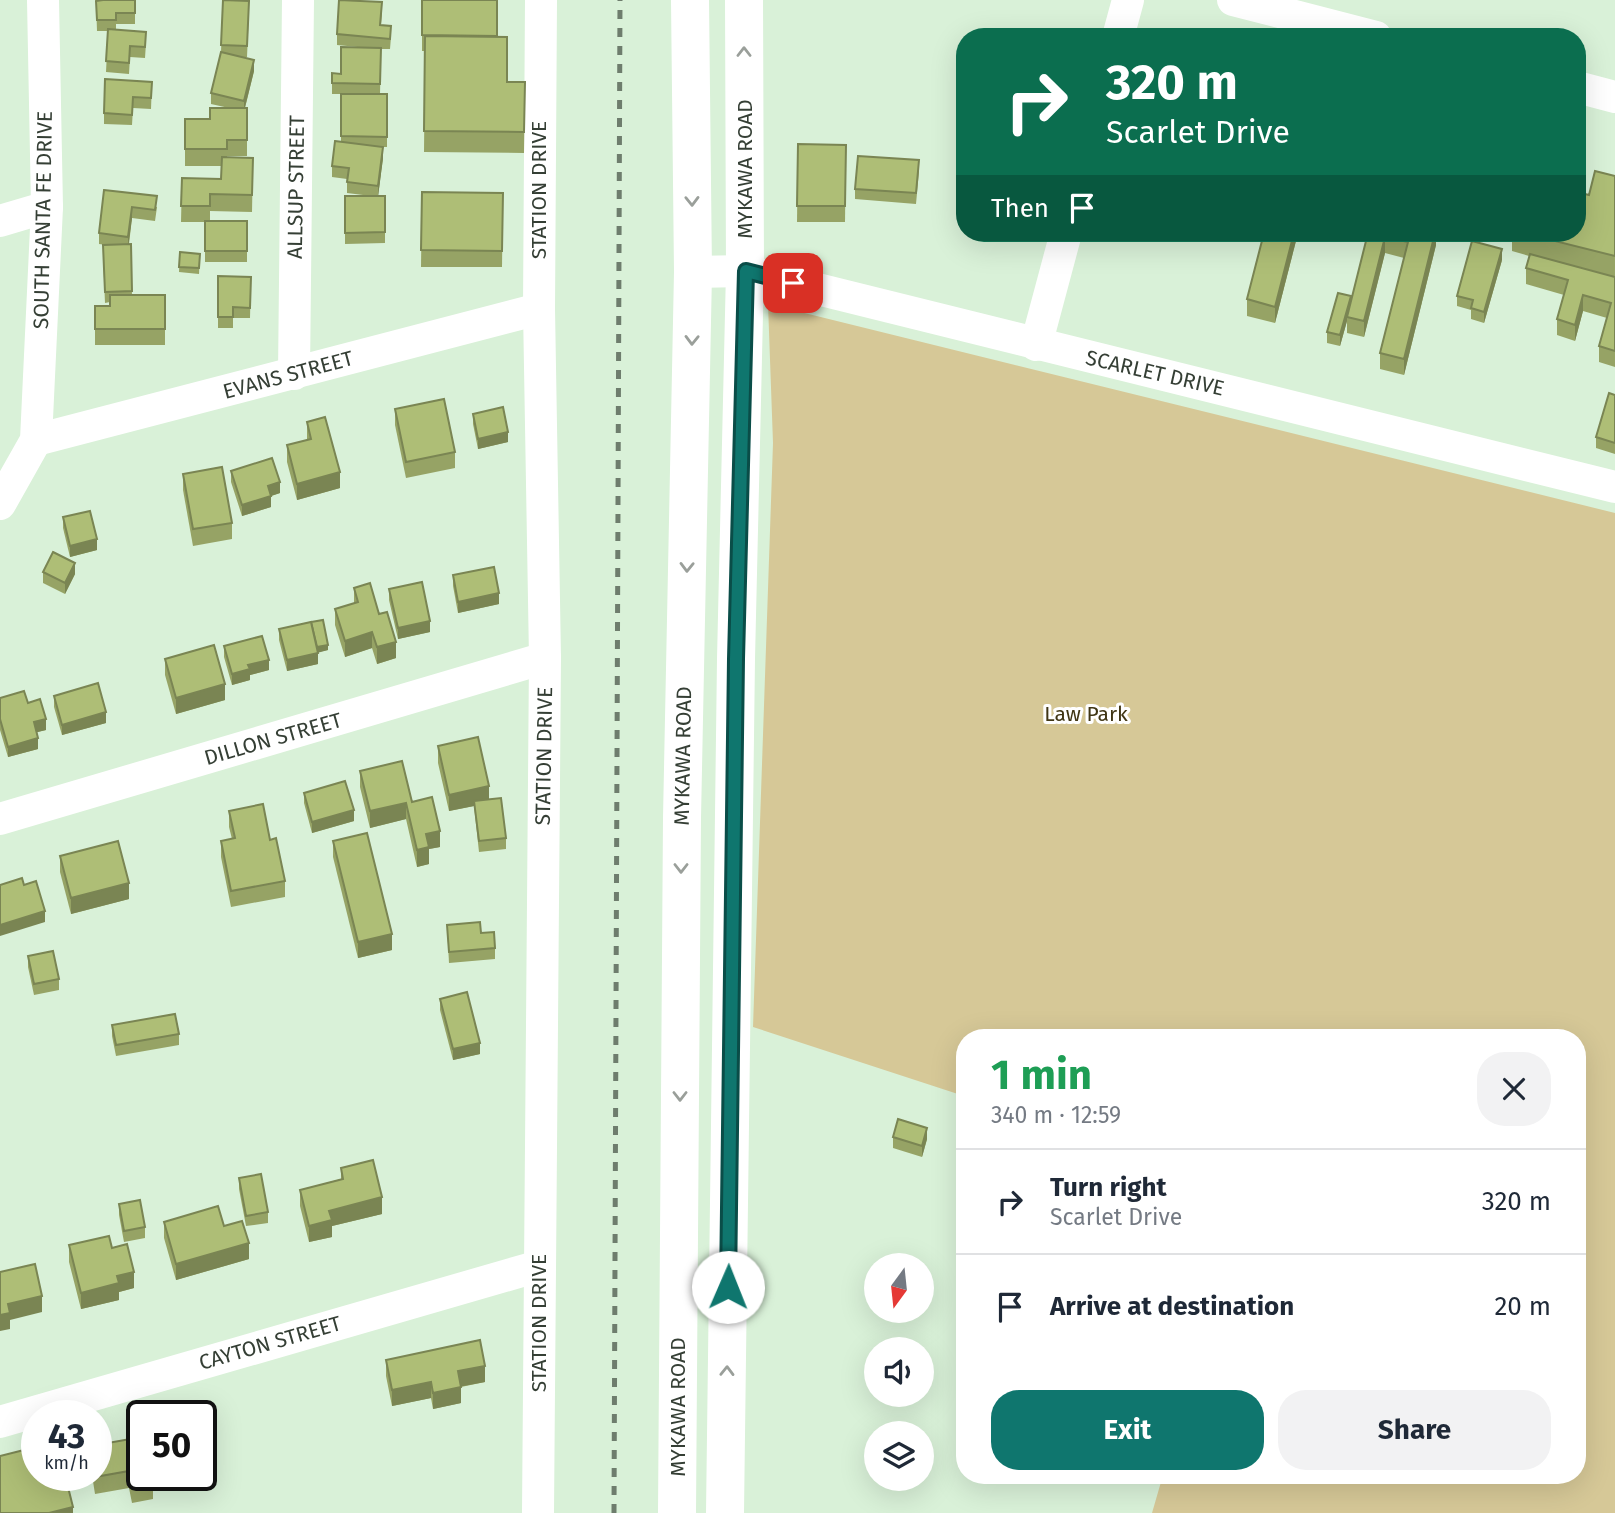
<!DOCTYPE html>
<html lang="en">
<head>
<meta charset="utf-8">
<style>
  body { margin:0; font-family:"Fira Sans",sans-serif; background:#f2f2f3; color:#1f2937; height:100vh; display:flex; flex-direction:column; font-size:26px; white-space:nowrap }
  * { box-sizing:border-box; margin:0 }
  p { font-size:23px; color:#747a83 }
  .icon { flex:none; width:38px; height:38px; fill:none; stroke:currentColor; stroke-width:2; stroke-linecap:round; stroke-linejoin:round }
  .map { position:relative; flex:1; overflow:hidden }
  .side { position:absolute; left:956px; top:1029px; width:630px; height:455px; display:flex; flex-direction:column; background:#fff; border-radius:28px; box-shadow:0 7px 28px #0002 }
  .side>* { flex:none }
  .hud { position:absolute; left:956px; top:28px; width:630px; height:214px; border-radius:28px; box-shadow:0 7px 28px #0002; background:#0b6e4f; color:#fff; overflow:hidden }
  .needle { width:46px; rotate:195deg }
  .controls { position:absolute; left:864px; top:1253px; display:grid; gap:14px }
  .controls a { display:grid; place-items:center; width:70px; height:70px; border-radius:50%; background:#fff; box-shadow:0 7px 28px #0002; font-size:35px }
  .speed { position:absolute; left:21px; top:1400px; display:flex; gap:14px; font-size:35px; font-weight:700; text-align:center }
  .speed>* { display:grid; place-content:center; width:91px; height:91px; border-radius:50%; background:#fff; box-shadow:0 7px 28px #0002; line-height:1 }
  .speed small { font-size:18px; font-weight:400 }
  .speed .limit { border:4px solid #111; border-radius:10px; background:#fff; color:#111 }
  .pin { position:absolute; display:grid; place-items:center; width:60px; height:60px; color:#fff; margin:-30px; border-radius:14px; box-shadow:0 4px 10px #0006 }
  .me { position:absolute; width:77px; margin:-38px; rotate:1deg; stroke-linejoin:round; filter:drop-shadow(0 0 5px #0008) }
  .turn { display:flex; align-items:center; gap:24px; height:147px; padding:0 35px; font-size:32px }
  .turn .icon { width:91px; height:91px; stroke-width:2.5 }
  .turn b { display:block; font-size:49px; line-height:60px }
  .then { display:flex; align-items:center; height:66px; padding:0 35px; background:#0003; gap:14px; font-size:26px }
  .round { display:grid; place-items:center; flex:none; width:74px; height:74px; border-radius:28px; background:#f2f2f3 }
  .headline { display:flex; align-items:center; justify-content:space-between; height:119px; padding:0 35px }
  h1 { font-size:42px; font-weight:700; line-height:52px; color:#1e9e55 }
  .action { display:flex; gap:14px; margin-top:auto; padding:14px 35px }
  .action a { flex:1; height:80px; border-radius:28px; background:#0f766e; color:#fff; font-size:28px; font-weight:700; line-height:80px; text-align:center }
  .action a+a { background:#f2f2f3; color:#1f2937 }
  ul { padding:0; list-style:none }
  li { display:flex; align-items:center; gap:21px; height:105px; padding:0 35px; border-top:2px solid #e0e1e3 }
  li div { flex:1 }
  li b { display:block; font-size:26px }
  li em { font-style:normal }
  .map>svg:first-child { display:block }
  .green { fill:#d6c897 }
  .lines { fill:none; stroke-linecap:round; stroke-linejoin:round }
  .minor { stroke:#fff; stroke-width:32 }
  .major { stroke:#fff; stroke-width:38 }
  .rail { stroke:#6e7d6d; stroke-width:5; stroke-dasharray:9 9; stroke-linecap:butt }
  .wall { fill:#96a365 }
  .shaded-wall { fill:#7a8553 }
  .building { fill:#aebe76; stroke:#7a8553; stroke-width:2 }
  .oneway { stroke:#9a9f9a }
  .route-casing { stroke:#0a4d48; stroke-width:18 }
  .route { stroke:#0f766e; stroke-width:12 }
  .labels { text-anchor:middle; stroke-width:6; stroke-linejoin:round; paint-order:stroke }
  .street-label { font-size:21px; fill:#353f35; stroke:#fff }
  .park-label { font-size:21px; fill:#403615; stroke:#fff }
</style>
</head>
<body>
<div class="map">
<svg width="1615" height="1513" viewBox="0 0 1615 1513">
  <rect width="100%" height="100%" fill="#d9f1d8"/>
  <polygon class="green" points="768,304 1615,513 1615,1513 1152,1513 1163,1475 1577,1475 1577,1038 964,1038 964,1096 753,1027 773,443"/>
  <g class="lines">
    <g class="minor">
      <polyline points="1233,0 1376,37"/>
      <polyline points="1118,37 1128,0"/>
      <polyline points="1577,87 1615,97"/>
      <polyline points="0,221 47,207"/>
      <polyline points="693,272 745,271 1615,487"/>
      <polyline points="1036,345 1066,233"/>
      <polyline points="294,374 298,0"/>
      <polyline points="36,440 539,309"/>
      <polyline points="0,504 36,440 47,207 43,0"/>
      <polyline points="0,819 545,658"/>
      <polyline points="0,1422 539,1266"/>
      <polyline points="538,1513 545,658 539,309 541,0"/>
    </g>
    <g class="major">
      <polyline points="677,1513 682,818 693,272 690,0"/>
      <polyline points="725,1513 736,659 745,271 744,0"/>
    </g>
    <polyline class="rail" points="614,1513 620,0"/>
  </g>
  <g class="wall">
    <polygon points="135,0 135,24 116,24 116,30 146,43 145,58 130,57 129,74 106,72 108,31 97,31 96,1"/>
    <polygon points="223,0 249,11 247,57 240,57 254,71 245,108 247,108 247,156 227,156 227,157 253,158 252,212 210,211 210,221 247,221 247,262 205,262 205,222 181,222 182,178 221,179 222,166 185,166 185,119 210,119 229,108 211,104 211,93 221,52"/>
    <polygon points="422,0 497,0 497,37 507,82 525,82 524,153 424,152 425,51 422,51"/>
    <polygon points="382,13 381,25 391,37 390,49 381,49 380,94 387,94 387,147 383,147 383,158 378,196 385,196 385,243 345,244 345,196 371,196 347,193 347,179 332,177 332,166 341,142 341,94 332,94 332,73 341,74 368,48 337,45 337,34"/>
    <polygon points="152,82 151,109 133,108 132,125 104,124 104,113"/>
    <polygon points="798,144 846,145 845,222 797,222"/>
    <polygon points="919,171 916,204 855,199 855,189"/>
    <polygon points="1615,176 1615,367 1599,362 1599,346 1607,318 1583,311 1575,341 1557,335 1557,319 1564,295 1526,284 1526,268 1529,256 1512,251 1512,233 1577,233 1589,195"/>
    <polygon points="104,190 157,207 155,221 132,218 129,244 131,244 132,295 165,295 165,345 95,345 95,306 110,306 110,302 105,303 103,256 107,245 99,244 99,233"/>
    <polygon points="422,192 503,193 502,267 421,267"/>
    <polygon points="1264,233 1298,233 1275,323 1247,316 1247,299"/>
    <polygon points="1368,233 1436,233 1436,245 1404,375 1380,369 1380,353 1404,258 1385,253 1364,337 1347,333 1347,321 1340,346 1327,343 1327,332 1351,302"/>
    <polygon points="180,252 200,254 199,274 179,272"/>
    <polygon points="1502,260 1484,323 1471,319 1471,310 1457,306 1457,296"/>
    <polygon points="218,276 251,277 250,318 233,318 233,328 218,328"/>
    <polygon points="1615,395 1615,454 1596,448 1596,437"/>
    <polygon points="395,409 455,452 455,468 406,478 395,425"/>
    <polygon points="473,414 508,442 478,449 473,424"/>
    <polygon points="307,422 340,488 297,500 287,462 287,445 307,440"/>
    <polygon points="231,471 280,493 271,496 271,507 242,516 231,482"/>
    <polygon points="183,474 232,523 232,539 193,546 183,490"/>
    <polygon points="63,517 97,550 70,557 63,528"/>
    <polygon points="43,572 75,574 65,594 43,583"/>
    <polygon points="453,575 499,604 458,613 453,586"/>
    <polygon points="354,588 379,614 396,658 377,664 372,648 345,657 335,625 335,609 354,603"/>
    <polygon points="389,589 430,632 398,639 389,600"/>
    <polygon points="279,629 328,650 318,652 318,664 287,671 279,640"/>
    <polygon points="224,646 269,670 250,675 250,680 232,685 224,657"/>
    <polygon points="165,659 225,700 176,714 165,675"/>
    <polygon points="54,696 106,723 62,735 54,707"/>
    <polygon points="0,698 28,703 46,730 37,732 38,749 8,757 0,730"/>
    <polygon points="438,746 489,799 506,838 506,849 479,852 474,806 449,811 438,763"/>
    <polygon points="360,771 412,802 440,847 429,849 429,864 417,867 406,819 370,828 360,787"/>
    <polygon points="304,793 354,821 312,833 304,803"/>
    <polygon points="229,811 270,840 285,881 285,897 231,907 221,857 221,841 232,839 229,827"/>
    <polygon points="333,841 392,950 358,958 333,857"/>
    <polygon points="60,856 129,899 71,914 60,872"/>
    <polygon points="447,925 481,933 495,948 495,959 449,963"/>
    <polygon points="28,956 59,979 59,990 34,995 28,967"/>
    <polygon points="440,999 480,1054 453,1060 440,1010"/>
    <polygon points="112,1025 179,1034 179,1045 116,1056 112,1036"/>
    <polygon points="893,1137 927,1139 922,1157 893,1148"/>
    <polygon points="341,1168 382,1214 332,1226 332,1237 309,1242 300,1206 300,1190 341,1179"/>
    <polygon points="239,1178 268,1212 268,1223 246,1226 239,1189"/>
    <polygon points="119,1204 145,1227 145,1238 124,1242 119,1215"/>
    <polygon points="164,1222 224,1226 249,1259 176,1280 164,1238"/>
    <polygon points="69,1245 134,1288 119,1292 119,1300 81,1309 69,1262"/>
    <polygon points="386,1360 485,1382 461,1387 461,1403 433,1409 431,1398 392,1406 386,1376"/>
    <polygon points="96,1445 153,1483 153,1499 132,1503 129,1488 95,1494 92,1475 96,1475"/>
  </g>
  <g class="shaded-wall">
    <polygon points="254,60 254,71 244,111 244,101"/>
    <polygon points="383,147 383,158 378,197 378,186"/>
    <polygon points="132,207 132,218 128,248 128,237"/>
    <polygon points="1294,233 1298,233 1275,323 1275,307"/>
    <polygon points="1435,233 1436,233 1436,245 1404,375 1404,359"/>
    <polygon points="1385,237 1385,253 1364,337 1364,321"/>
    <polygon points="1502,249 1502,260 1484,323 1484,312"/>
    <polygon points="1583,295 1583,311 1575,341 1575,325"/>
    <polygon points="1351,296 1351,307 1347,317 1347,321 1340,346 1340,335"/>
    <polygon points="508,432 508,442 478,449 478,439"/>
    <polygon points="340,472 340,488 297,500 297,484"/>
    <polygon points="280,482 280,493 268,497 268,486"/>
    <polygon points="271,496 271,507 242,516 242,505"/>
    <polygon points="97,539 97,550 70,557 70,546"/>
    <polygon points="75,563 75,574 65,594 65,583"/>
    <polygon points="499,593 499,604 458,613 458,602"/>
    <polygon points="430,621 430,632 398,639 398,628"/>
    <polygon points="372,632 372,648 345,657 345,641"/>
    <polygon points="396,642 396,658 377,664 377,647"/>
    <polygon points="328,645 328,650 317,653 317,647"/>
    <polygon points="318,653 318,664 287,671 287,660"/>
    <polygon points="269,660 269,670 250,675 250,680 232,685 232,674 248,665"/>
    <polygon points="225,684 225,700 176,714 176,698"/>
    <polygon points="106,712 106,723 62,735 62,725"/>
    <polygon points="46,719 46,730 34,733 34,722"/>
    <polygon points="38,738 38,749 8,757 8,747"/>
    <polygon points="489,786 489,802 474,801 474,806 449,811 449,795"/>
    <polygon points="406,803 406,819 370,828 370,811"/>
    <polygon points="354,810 354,821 312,833 312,822"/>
    <polygon points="440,831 440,847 429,849 429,864 417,867 417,850 426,834"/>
    <polygon points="129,883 129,899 71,914 71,898"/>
    <polygon points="45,911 45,922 0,936 0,925"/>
    <polygon points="392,934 392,950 358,958 358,942"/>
    <polygon points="480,1043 480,1054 453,1060 453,1049"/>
    <polygon points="927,1128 927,1139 922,1157 922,1146"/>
    <polygon points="382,1197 382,1214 332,1226 332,1237 309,1242 309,1226 329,1211"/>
    <polygon points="249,1243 249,1259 176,1280 176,1264"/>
    <polygon points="134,1272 134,1288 119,1292 119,1300 81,1309 81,1293 117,1276"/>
    <polygon points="42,1296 42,1312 10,1320 10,1329 0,1331 0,1315 8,1304"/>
    <polygon points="485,1366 485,1382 458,1387 458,1371"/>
    <polygon points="431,1382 431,1398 392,1406 392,1390"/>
    <polygon points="461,1387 461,1403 433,1409 433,1393"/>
    <polygon points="73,1507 73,1513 49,1513"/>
  </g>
  <g class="building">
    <polygon points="103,0 135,0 135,13 116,13 116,20 97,20 96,1"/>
    <polygon points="223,0 249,1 247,46 221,45"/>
    <polygon points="339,0 382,2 380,25 391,26 390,39 337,34"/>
    <polygon points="422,0 497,0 497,36 422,35"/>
    <polygon points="108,29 146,32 145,47 130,46 129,63 106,61"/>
    <polygon points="425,36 507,37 507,82 525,82 524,132 424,131"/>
    <polygon points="341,47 381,48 380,84 332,83 332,73 341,74"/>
    <polygon points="221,52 254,60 244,101 211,93"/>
    <polygon points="105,79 152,82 151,98 133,97 132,115 104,113"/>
    <polygon points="341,94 387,94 387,137 341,136"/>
    <polygon points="210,108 247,108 247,140 227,140 227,149 185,149 185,119 210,119"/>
    <polygon points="335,141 383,147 378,186 347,182 349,168 332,166"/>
    <polygon points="798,144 846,145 845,206 797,206"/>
    <polygon points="858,156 919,160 916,193 855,189"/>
    <polygon points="222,157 253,158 252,195 210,194 210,206 181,206 182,178 221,179"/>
    <polygon points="1595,171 1615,176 1615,256 1523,233 1577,233 1577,192 1589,195"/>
    <polygon points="104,190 157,196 155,210 132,207 128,237 99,233"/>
    <polygon points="422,192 503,193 502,251 421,250"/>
    <polygon points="345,196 385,196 385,232 345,233"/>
    <rect x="205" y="221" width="42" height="30"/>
    <polygon points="1264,233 1294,233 1275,307 1247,299"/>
    <polygon points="1368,233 1435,233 1404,359 1380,353 1408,242 1385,237 1364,321 1347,317"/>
    <polygon points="1472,241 1502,249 1484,312 1471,308 1473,300 1457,296"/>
    <polygon points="131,244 132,291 105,292 103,245"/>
    <polygon points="180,252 200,254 199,268 179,267"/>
    <polygon points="1530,254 1615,277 1615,351 1599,346 1611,303 1583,295 1575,325 1557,319 1568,280 1526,268"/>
    <polygon points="218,276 251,277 250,308 233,307 233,317 218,317"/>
    <polygon points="1338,293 1351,296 1340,335 1327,332"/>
    <polygon points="110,295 165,295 165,329 95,329 95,306 110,306"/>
    <polygon points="1609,393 1615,395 1615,443 1596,437"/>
    <polygon points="444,399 455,452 406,462 395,409"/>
    <polygon points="503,407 508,432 478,439 473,414"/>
    <polygon points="325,417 340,472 297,484 287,445 311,439 307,422"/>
    <polygon points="272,458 280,482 268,486 271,496 242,505 231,471"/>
    <polygon points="222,467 232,523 193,529 183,474"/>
    <polygon points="90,511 97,539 70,546 63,517"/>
    <polygon points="53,552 75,563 65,583 43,572"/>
    <polygon points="494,567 499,593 458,602 453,575"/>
    <polygon points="422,582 430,621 398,628 389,589"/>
    <polygon points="370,583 379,614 387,612 396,642 377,647 372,632 345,641 335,609 358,602 354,588"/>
    <polygon points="323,620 328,645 317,647 311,622"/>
    <polygon points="311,622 318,653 287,660 279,629"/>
    <polygon points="262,636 269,660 248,665 250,669 232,674 224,646"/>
    <polygon points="214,645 225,684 176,698 165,659"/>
    <polygon points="98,683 106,712 62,725 54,696"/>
    <polygon points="24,691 28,703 40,699 46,719 34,722 38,738 8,747 0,719 0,698"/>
    <polygon points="478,737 489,786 449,795 438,746"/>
    <polygon points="402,761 412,802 432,797 440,831 426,834 429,847 417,850 406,803 370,811 360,771"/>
    <polygon points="345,781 354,810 312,822 304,793"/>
    <polygon points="501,798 506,838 479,841 474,801"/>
    <polygon points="263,804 270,840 276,838 285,881 231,891 221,841 235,838 229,811"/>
    <polygon points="367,833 392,934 358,942 333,841"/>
    <polygon points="118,841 129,883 71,898 60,856"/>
    <polygon points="22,878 24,885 36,881 45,911 0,925 0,885"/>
    <polygon points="480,922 481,933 494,932 495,948 449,952 447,925"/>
    <polygon points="53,951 59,979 34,984 28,956"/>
    <polygon points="467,992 480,1043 453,1049 440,999"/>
    <polygon points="175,1014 179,1034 116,1045 112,1025"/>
    <polygon points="898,1119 927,1128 922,1146 893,1137"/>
    <polygon points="373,1160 382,1197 329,1211 332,1220 309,1226 300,1190 343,1179 341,1168"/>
    <polygon points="261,1174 268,1212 246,1216 239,1178"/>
    <polygon points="140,1200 145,1227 124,1231 119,1204"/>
    <polygon points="218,1206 224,1226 242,1221 249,1243 176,1264 164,1222"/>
    <polygon points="109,1236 112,1248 127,1244 134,1272 117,1276 119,1283 81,1293 69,1245"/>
    <polygon points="35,1264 42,1296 8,1304 10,1313 0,1315 0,1272"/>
    <polygon points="480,1340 485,1366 458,1371 461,1387 433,1393 431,1382 392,1390 386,1360"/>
    <polygon points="142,1437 142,1475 152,1475 153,1483 132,1487 129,1471 95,1477 96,1445"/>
    <polygon points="24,1450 28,1466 37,1464 37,1475 65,1475 73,1507 49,1513 0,1513 0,1456"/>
  </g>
  <defs><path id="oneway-chevron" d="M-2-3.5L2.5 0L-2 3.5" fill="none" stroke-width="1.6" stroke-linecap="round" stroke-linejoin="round" transform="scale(1.75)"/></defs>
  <g class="oneway">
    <use href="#oneway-chevron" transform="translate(744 52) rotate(-90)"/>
    <use href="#oneway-chevron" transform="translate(692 201) rotate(89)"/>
    <use href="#oneway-chevron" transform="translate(692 340) rotate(91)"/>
    <use href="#oneway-chevron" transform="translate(687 567) rotate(91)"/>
    <use href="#oneway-chevron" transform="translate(681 868) rotate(90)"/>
    <use href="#oneway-chevron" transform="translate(680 1096) rotate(90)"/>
    <use href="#oneway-chevron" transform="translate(727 1371) rotate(-89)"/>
  </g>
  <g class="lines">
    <defs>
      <polyline id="route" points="728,1287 736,659 746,271 793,283"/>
    </defs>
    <use href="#route" class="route-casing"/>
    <use href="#route" class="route"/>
  </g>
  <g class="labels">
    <g class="street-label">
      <text transform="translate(745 169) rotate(-90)" y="7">MYKAWA ROAD</text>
      <text transform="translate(296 187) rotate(-89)" y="7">ALLSUP STREET</text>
      <text transform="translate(539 190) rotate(-90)" y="7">STATION DRIVE</text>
      <text transform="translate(43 220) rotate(-89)" y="7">SOUTH SANTA FE DRIVE</text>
      <text transform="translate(1155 373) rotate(13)" y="7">SCARLET DRIVE</text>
      <text transform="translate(288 375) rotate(-15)" y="7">EVANS STREET</text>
      <text transform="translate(273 739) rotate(-16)" y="7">DILLON STREET</text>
      <text transform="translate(544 756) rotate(-89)" y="7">STATION DRIVE</text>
      <text transform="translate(683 756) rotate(-89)" y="7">MYKAWA ROAD</text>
      <text transform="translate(539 1323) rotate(-90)" y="7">STATION DRIVE</text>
      <text transform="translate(270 1343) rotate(-16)" y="7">CAYTON STREET</text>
      <text transform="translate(678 1407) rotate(-90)" y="7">MYKAWA ROAD</text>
    </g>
    <g class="park-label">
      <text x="1086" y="721">Law Park</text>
    </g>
  </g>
</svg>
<div class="controls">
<a><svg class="needle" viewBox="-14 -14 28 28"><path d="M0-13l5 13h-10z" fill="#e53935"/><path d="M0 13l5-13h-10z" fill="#747a83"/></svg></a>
<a><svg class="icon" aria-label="sound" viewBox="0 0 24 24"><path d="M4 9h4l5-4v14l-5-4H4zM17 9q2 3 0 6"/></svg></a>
<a><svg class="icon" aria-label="layers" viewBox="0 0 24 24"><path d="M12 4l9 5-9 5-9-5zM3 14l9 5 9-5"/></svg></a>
</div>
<div class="speed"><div>43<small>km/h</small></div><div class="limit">50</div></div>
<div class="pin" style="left:793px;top:283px;background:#d93025"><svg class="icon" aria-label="arrive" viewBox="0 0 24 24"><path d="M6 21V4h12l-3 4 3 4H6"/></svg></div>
<svg class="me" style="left:728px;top:1287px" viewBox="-20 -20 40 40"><circle r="19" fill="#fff"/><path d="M0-13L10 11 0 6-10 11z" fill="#0f766e"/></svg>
<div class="hud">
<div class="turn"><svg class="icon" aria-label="right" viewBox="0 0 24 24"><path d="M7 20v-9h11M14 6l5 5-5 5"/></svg><div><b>320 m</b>Scarlet Drive</div></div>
<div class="then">Then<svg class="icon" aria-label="arrive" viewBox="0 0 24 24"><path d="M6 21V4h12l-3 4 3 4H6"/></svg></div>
</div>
<section class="side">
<div class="headline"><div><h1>1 min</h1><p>340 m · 12:59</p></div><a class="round"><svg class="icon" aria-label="close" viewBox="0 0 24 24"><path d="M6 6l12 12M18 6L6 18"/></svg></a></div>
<ul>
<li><svg class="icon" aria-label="right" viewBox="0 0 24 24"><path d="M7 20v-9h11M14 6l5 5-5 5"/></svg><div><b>Turn right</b><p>Scarlet Drive</p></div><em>320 m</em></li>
<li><svg class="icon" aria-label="arrive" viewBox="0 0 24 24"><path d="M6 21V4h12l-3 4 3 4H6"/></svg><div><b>Arrive at destination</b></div><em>20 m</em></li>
</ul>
<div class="action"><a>Exit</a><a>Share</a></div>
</section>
</div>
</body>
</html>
